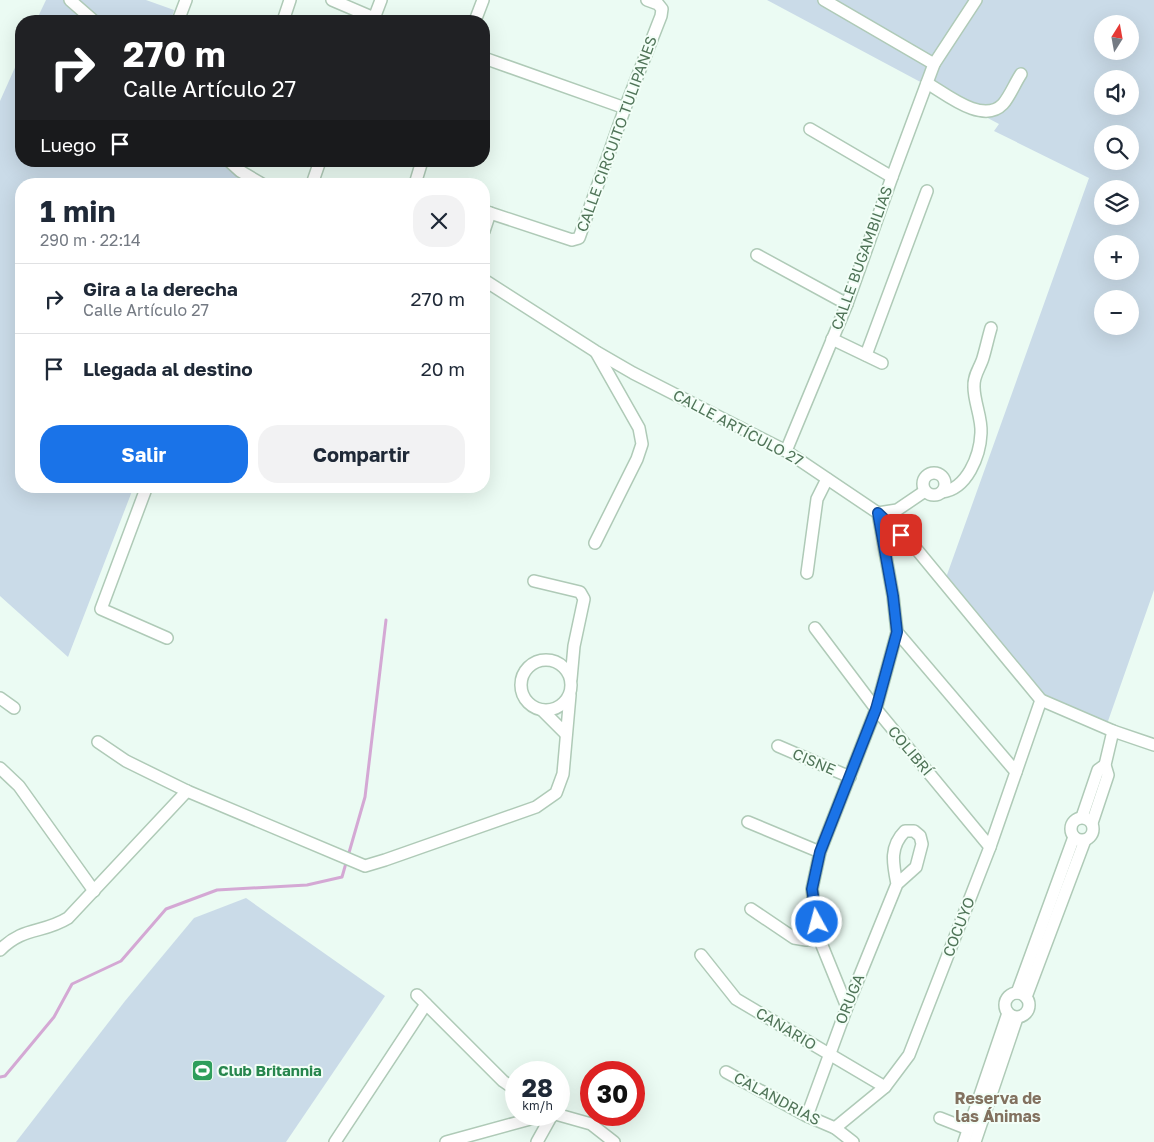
<!DOCTYPE html>
<html lang="es">
<head>
<meta charset="utf-8">
<style>
  body { margin:0; font-family:"Golos Text",sans-serif; background:#f2f2f3; color:#1f2937; height:100vh; display:flex; flex-direction:column; font-size:19px; white-space:nowrap }
  * { box-sizing:border-box; margin:0 }
  p { font-size:16px; color:#747a83 }
  .icon { flex:none; width:28px; height:28px; fill:none; stroke:currentColor; stroke-width:2; stroke-linecap:round; stroke-linejoin:round }
  .map { position:relative; flex:1; overflow:hidden }
  .details { position:absolute; left:15px; top:178px; width:475px; height:315px; display:flex; flex-direction:column; background:#fff; border-radius:20px; box-shadow:0 5px 20px #0002 }
  .details>* { flex:none }
  .banner { position:absolute; left:15px; top:15px; width:475px; height:152px; border-radius:20px; box-shadow:0 5px 20px #0002; background:#202124; color:#fff; overflow:hidden }
  .needle { width:32px; rotate:11deg }
  .fabs { position:absolute; left:1094px; top:15px; display:grid; gap:10px }
  .fabs a { display:grid; place-items:center; width:45px; height:45px; border-radius:50%; background:#fff; box-shadow:0 5px 20px #0002; font-size:25px }
  .speed { position:absolute; left:505px; top:1061px; display:flex; gap:10px; font-size:25px; font-weight:700; text-align:center }
  .speed>* { display:grid; place-content:center; width:65px; height:65px; border-radius:50%; background:#fff; box-shadow:0 5px 20px #0002; line-height:1 }
  .speed small { font-size:12px; font-weight:400 }
  .speed .limit { border:8px solid #d22; background:#fff; color:#111 }
  .pin { position:absolute; display:grid; place-items:center; width:42px; height:42px; color:#fff; margin:-21px; border-radius:10px; box-shadow:0 2px 8px #0006 }
  .me { position:absolute; width:55px; margin:-28px; rotate:353deg; stroke-linejoin:round; filter:drop-shadow(0 0 4px #0008) }
  .turn { display:flex; align-items:center; gap:18px; height:105px; padding:0 25px; font-size:22px }
  .turn .icon { width:65px; height:65px; stroke-width:2.5 }
  .turn b { display:block; font-size:35px; line-height:42px }
  .then { display:flex; align-items:center; height:48px; padding:0 25px; background:#0003; gap:10px; font-size:19px }
  .round { display:grid; place-items:center; flex:none; width:52px; height:52px; border-radius:20px; background:#f2f2f3 }
  .head { display:flex; align-items:center; justify-content:space-between; height:85px; padding:0 25px }
  h1 { font-size:30px; font-weight:700; line-height:38px }
  .button { display:flex; gap:10px; margin-top:auto; padding:10px 25px }
  .button a { flex:1; height:58px; border-radius:20px; background:#1a73e8; color:#fff; font-size:20px; font-weight:700; line-height:58px; text-align:center }
  .button a+a { background:#f2f2f3; color:#1f2937 }
  ul { padding:0; list-style:none }
  li { display:flex; align-items:center; gap:15px; height:70px; padding:0 25px; border-top:1px solid #e0e1e3 }
  li div { flex:1 }
  li b { display:block; font-size:19px }
  li em { font-style:normal }
  .map>svg:first-child { display:block }
  .green { fill:#cadbe8; fill-rule:evenodd }
  .lines { fill:none; stroke-linecap:round; stroke-linejoin:round }
  .stream { stroke:#d4a8d4; stroke-width:3 }
  .street-casing { stroke:#afcab7; stroke-width:14 }
  .street { stroke:#fff; stroke-width:11 }
  .route-casing { stroke:#114b97; stroke-width:12 }
  .route { stroke:#1a73e8; stroke-width:9 }
  .labels { text-anchor:middle; stroke-width:4; stroke-linejoin:round; paint-order:stroke }
  .street-label { font-size:15px; fill:#507458; stroke:#f2fef7 }
  .leisure-label { font-size:15px; font-weight:bold; fill:#27864d; stroke:#f2fef7; text-anchor:start }
  .neighbourhood-label { font-size:16px; font-weight:bold; fill:#82715f; stroke:#f2fef7 }
</style>
</head>
<body>
<div class="map">
<svg width="1154" height="1142" viewBox="0 0 1154 1142">
  <rect width="100%" height="100%" fill="#ebfbf3"/>
  <g class="green">
    <polygon points="46,0 146,0 174,10 171,21 36,21"/>
    <path d="M767 0H1154V590L1107 724 1020 685 943 586 1089 178 994 131 999 124ZM1102 24H1130V51H1102ZM1102 79H1130V106H1102ZM1102 134H1130V161H1102ZM1102 189H1130V216H1102ZM1102 244H1130V271H1102ZM1102 299H1130V326H1102Z"/>
    <polygon points="21,54 21,161 238,161 253,181 252,184 21,184 21,486 134,486 68,657 0,596 0,101"/>
    <polygon points="246,898 385,996 286,1142 16,1142 125,1001 194,918"/>
  </g>
  <g class="lines">
    <polyline class="stream" points="0,1077 5,1076 54,1017 72,984 121,961 166,909 217,890 307,885 342,877 365,797 386,620"/>
    <defs>
      <g id="street">
        <polyline points="70,0 94,21"/>
        <polyline points="332,0 374,18"/>
        <polyline points="824,0 934,64"/>
        <polyline points="178,21 186,0"/>
        <polyline points="283,21 290,0"/>
        <polyline points="373,21 381,0"/>
        <polyline points="475,21 483,0"/>
        <polyline points="484,58 625,108"/>
        <path d="M927 83C946 94 983 125 1003 104 1010 96 1015 83 1021 74"/>
        <polyline points="810,129 892,177"/>
        <polyline points="229,161 240,171 262,184"/>
        <polyline points="312,184 320,161"/>
        <polyline points="415,184 422,161"/>
        <polyline points="484,211 572,240 579,238 625,108 661,16 662,9 658,4 647,0"/>
        <polyline points="484,231 490,213"/>
        <polyline points="757,255 847,304"/>
        <polyline points="484,280 595,351 633,373 786,451 878,513 913,545 1041,700 1113,731 1154,745"/>
        <polyline points="832,339 882,363"/>
        <polyline points="866,355 927,191"/>
        <polyline points="786,451 847,304 892,177 934,64 976,0"/>
        <circle cx="934" cy="484" r="11"/>
        <polyline points="147,486 101,609 167,638"/>
        <path d="M942 492C967 489 980 456 981 433 982 418 974 402 974 387 973 376 980 368 983 358 986 348 988 338 991 328"/>
        <polyline points="595,543 637,459 642,444 639,428 596,352"/>
        <polyline points="807,573 817,499 827,479"/>
        <polyline points="534,581 580,592 584,599 574,646 571,679"/>
        <polyline points="815,628 876,709 990,847"/>
        <polyline points="897,632 1016,772"/>
        <circle cx="546" cy="685" r="25"/>
        <polyline points="0,698 14,708"/>
        <polyline points="542,710 566,734"/>
        <polyline points="98,742 126,761 187,791 365,866 385,860 536,807 556,793 563,774 570,695"/>
        <polyline points="778,746 850,777"/>
        <polyline points="0,768 19,786 94,891"/>
        <polyline points="1082,817 1098,770 1105,765"/>
        <circle cx="1082" cy="829" r="11"/>
        <polyline points="748,822 820,852"/>
        <polyline points="1092,823 1108,775 1105,765 1113,731"/>
        <polyline points="751,909 794,938 806,940 819,938"/>
        <path d="M0 950C24 926 42 934 68 918L187 791"/>
        <polyline points="701,955 736,999 885,1087"/>
        <circle cx="1017" cy="1005" r="12"/>
        <polyline points="1017,993 1074,837"/>
        <polyline points="417,995 503,1081 516,1090"/>
        <polyline points="1026,997 1085,840"/>
        <polyline points="847,1007 819,938 812,889 820,852 876,709 897,632 893,596 878,513 897,510 925,491"/>
        <polyline points="726,1072 807,1116 835,1128 853,1142"/>
        <polyline points="559,1115 591,1124 614,1142"/>
        <path d="M807 1116 847 1007 897 884 916 867 922 844 920 836 914 831H905C889 847 893 864 897 884"/>
        <polyline points="940,1118 968,1129"/>
        <polyline points="835,1128 885,1087 909,1055 990,847 1041,700"/>
        <polyline points="335,1142 426,1004"/>
        <polyline points="446,1142 545,1115"/>
        <polyline points="537,1142 552,1115"/>
        <polyline points="964,1142 1008,1013"/>
        <polyline points="975,1142 1017,1018"/>
      </g>
    </defs>
    <use href="#street" class="street-casing"/>
    <use href="#street" class="street"/>
  </g>
  <g class="lines">
    <defs>
      <polyline id="route" points="817,922 812,889 820,852 876,709 897,632 893,596 878,513 901,535"/>
    </defs>
    <use href="#route" class="route-casing"/>
    <use href="#route" class="route"/>
  </g>
  <defs>
    <symbol id="stadium-square" viewBox="-11 -11 22 22"><rect x="-9" y="-9" width="18" height="18" rx="4" fill="#2e9e5b" stroke="#f2fef7"/><path d="M0-5a6.5 5 0 1 0 0 10a6.5 5 0 1 0 0-10ZM-3.5-1.8h7v3.6h-7Z" fill="#fff"/></symbol>
  </defs>
  <g fill-rule="evenodd">
    <use href="#stadium-square" x="190" y="1058" width="25" height="25"/>
  </g>
  <g class="labels">
    <g class="street-label">
      <text transform="translate(617 134) rotate(-70)" y="5">CALLE CIRCUITO TULIPANES</text>
      <text transform="translate(862 258) rotate(-70)" y="5">CALLE BUGAMBILIAS</text>
      <text transform="translate(738 428) rotate(28)" y="5">CALLE ARTÍCULO 27</text>
      <text transform="translate(910 751) rotate(50)" y="5">COLIBRÍ</text>
      <text transform="translate(814 762) rotate(23)" y="5">CISNE</text>
      <text transform="translate(959 927) rotate(-69)" y="5">COCUYO</text>
      <text transform="translate(850 999) rotate(-68)" y="5">ORUGA</text>
      <text transform="translate(786 1029) rotate(31)" y="5">CANARIO</text>
      <text transform="translate(777 1099) rotate(28)" y="5">CALANDRIAS</text>
    </g>
    <g class="leisure-label">
      <text x="218" y="1076">Club Britannia</text>
    </g>
    <g class="neighbourhood-label">
      <text x="998" y="1104">Reserva de<tspan x="998" dy="18">las Ánimas</tspan></text>
    </g>
  </g>
</svg>
<div class="fabs">
<a><svg class="needle" viewBox="-14 -14 28 28"><path d="M0-13l5 13h-10z" fill="#e53935"/><path d="M0 13l5-13h-10z" fill="#747a83"/></svg></a>
<a><svg class="icon" aria-label="sound" viewBox="0 0 24 24"><path d="M4 9h4l5-4v14l-5-4H4zM17 9q2 3 0 6"/></svg></a>
<a><svg class="icon" aria-label="search" viewBox="0 0 24 24"><circle cx="10" cy="10" r="6"/><path d="M15 15l6 6"/></svg></a>
<a><svg class="icon" aria-label="layers" viewBox="0 0 24 24"><path d="M12 4l9 5-9 5-9-5zM3 14l9 5 9-5"/></svg></a>
<a>+</a>
<a>−</a>
</div>
<div class="speed"><div>28<small>km/h</small></div><div class="limit">30</div></div>
<div class="pin" style="left:901px;top:535px;background:#d93025"><svg class="icon" aria-label="arrive" viewBox="0 0 24 24"><path d="M6 21V4h12l-3 4 3 4H6"/></svg></div>
<svg class="me" style="left:817px;top:922px" viewBox="-20 -20 40 40"><circle r="17" fill="#1a73e8" stroke="#fff" stroke-width="3"/><path d="M0-11L8 9 0 5-8 9z" fill="#fff"/></svg>
<div class="banner">
<div class="turn"><svg class="icon" aria-label="right" viewBox="0 0 24 24"><path d="M7 20v-9h11M14 6l5 5-5 5"/></svg><div><b>270 m</b>Calle Artículo 27</div></div>
<div class="then">Luego<svg class="icon" aria-label="arrive" viewBox="0 0 24 24"><path d="M6 21V4h12l-3 4 3 4H6"/></svg></div>
</div>
<section class="details">
<div class="head"><div><h1>1 min</h1><p>290 m · 22:14</p></div><a class="round"><svg class="icon" aria-label="close" viewBox="0 0 24 24"><path d="M6 6l12 12M18 6L6 18"/></svg></a></div>
<ul>
<li><svg class="icon" aria-label="right" viewBox="0 0 24 24"><path d="M7 20v-9h11M14 6l5 5-5 5"/></svg><div><b>Gira a la derecha</b><p>Calle Artículo 27</p></div><em>270 m</em></li>
<li><svg class="icon" aria-label="arrive" viewBox="0 0 24 24"><path d="M6 21V4h12l-3 4 3 4H6"/></svg><div><b>Llegada al destino</b></div><em>20 m</em></li>
</ul>
<div class="button"><a>Salir</a><a>Compartir</a></div>
</section>
</div>
</body>
</html>
